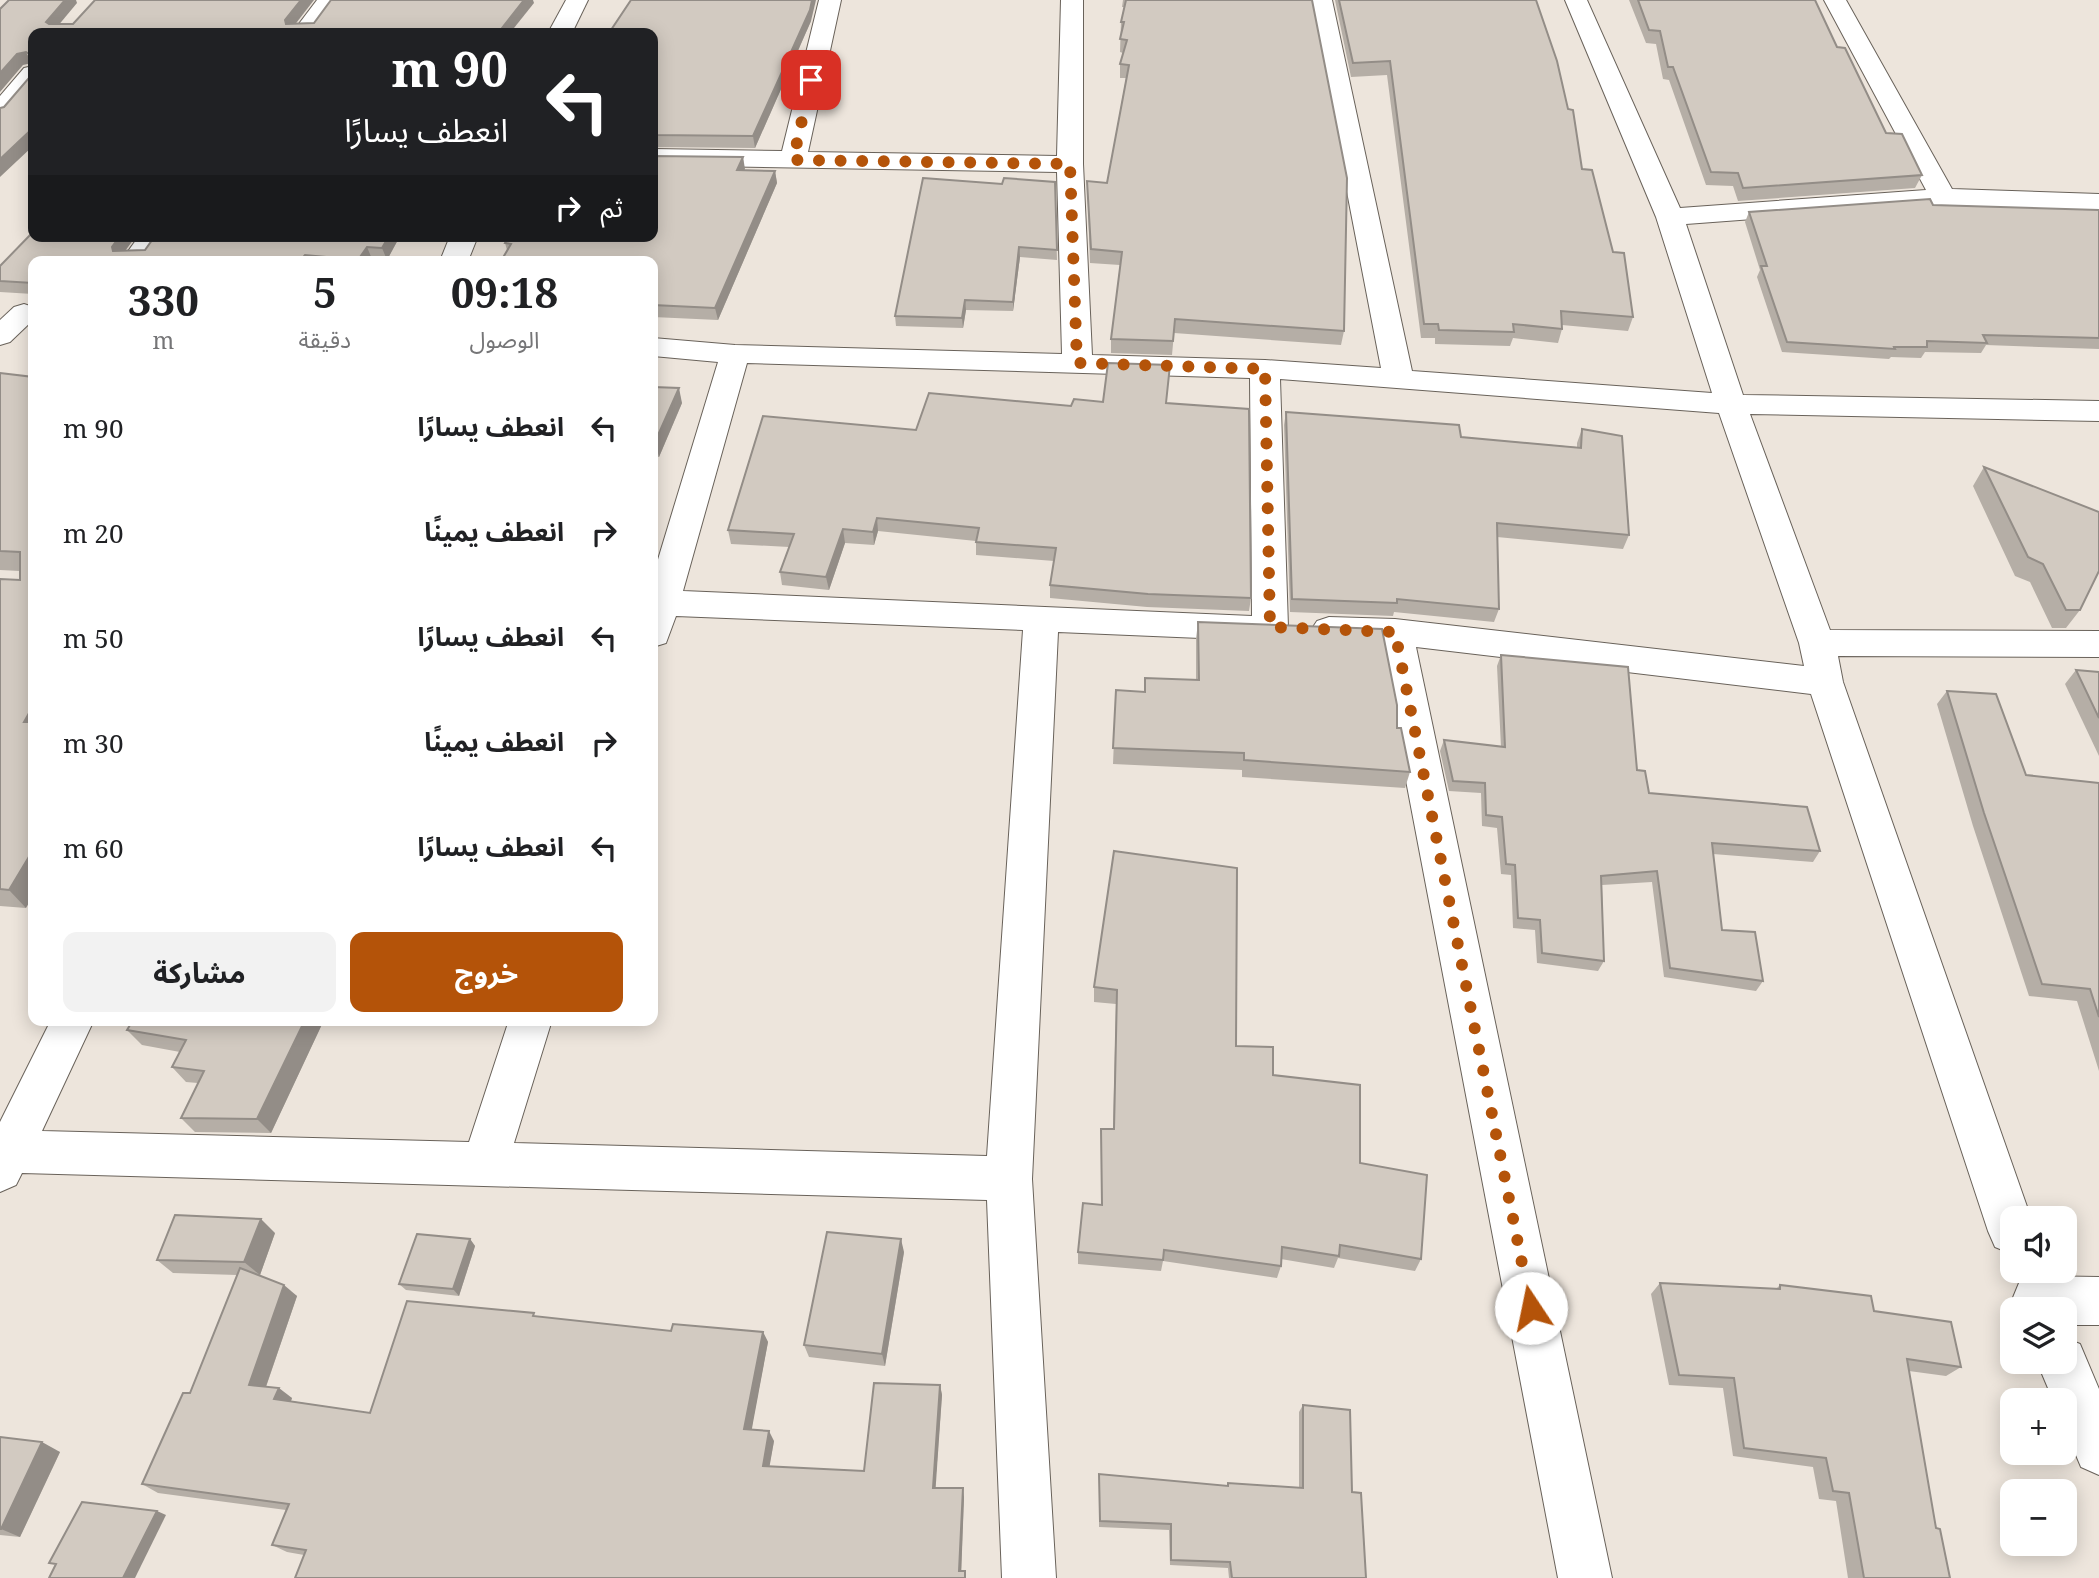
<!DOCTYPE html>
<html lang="ar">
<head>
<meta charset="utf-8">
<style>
  body { margin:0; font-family:"Noto Serif","Noto Sans Arabic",serif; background:#f2f2f2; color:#202124; direction:rtl; height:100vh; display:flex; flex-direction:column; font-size:26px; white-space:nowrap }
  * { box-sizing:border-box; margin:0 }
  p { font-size:23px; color:#757577 }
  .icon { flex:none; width:38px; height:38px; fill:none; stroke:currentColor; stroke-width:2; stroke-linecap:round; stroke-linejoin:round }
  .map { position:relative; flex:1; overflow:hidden; direction:ltr }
  .sheet { position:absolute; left:28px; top:256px; width:630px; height:770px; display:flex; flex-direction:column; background:#fff; border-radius:14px; box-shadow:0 4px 18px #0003; direction:rtl }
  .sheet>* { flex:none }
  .banner { position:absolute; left:28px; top:28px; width:630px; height:214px; border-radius:14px; box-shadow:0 4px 18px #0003; direction:rtl; background:#202124; color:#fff; overflow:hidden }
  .buttons { position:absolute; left:2000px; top:1206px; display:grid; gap:14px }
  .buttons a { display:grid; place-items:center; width:77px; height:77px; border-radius:14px; background:#fff; box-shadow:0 4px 18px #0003; font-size:35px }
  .pin { position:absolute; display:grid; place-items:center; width:60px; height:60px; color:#fff; margin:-30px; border-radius:14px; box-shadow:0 4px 10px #0006 }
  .me { position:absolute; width:77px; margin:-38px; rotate:349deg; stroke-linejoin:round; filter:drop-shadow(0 0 5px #0008) }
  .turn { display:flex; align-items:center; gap:24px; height:147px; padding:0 35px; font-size:32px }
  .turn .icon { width:91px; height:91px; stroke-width:2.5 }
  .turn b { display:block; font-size:49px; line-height:60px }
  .then { display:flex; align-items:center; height:66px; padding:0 35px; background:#0003; gap:14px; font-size:26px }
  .eta { display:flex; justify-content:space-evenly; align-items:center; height:119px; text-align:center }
  .eta b { font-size:42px; font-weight:700; line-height:49px }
  .cta { display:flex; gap:14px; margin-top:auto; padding:14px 35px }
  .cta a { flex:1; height:80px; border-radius:14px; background:#b45309; color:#fff; font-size:28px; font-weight:700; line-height:80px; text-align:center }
  .cta a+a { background:#f2f2f2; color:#202124 }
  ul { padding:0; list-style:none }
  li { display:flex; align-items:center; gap:21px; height:105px; padding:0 35px }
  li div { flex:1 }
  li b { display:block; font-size:26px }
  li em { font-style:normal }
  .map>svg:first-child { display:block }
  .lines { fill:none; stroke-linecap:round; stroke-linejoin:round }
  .minor-casing { stroke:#69625a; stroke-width:2 }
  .minor { fill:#fff; fill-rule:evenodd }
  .wall { fill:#b5aea6 }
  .shaded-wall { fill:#938d87 }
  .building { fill:#d2cac1; stroke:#938d87; stroke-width:2 }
  .route { stroke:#b45309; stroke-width:12; stroke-dasharray:0 21.6 }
</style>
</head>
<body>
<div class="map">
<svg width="2099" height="1578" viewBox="0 0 2099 1578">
  <rect width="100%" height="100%" fill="#ede5dc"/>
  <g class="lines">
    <defs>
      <g id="minor">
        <polygon points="317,0 340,0 316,33 292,33"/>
        <polygon points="566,0 588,0 572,33 548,33"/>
        <path d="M819 0H841L808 152 1057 156 1061 0H1083V164L1092 355 1265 360 1381 368 1310 0H1332L1412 371 1712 393 1656 217 1565 0H1587L1680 208 1926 190 1824 0H1846L1952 189 2099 194V210L1943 205 1686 224 1743 395 2099 401V421L1750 414 1830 630 2099 631V657L1838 656 1843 682 2031 1218H2012V1254L1995 1247 1988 1231 1811 694 1416 647 1612 1578H1558L1380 644 1329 643 1317 639 1311 630 1317 621 1329 617 1395 619 1804 666 1799 643 1719 413 1280 379 1288 627 1282 636C1270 640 1260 636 1248 640L1058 632 1032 1179 1056 1578H1002L987 1200 22 1173 16 1185 0 1192V1122L51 1020H94L42 1131 469 1142 509 1020H552L514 1143 987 1156 1023 630 676 616 666 643 653 647V576L718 362 653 356V338L735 345 1062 354 1057 172 653 165V149L782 151ZM747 363 1250 378 1252 616 683 591Z"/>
        <polygon points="33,66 33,88 9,117 0,119 0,96 24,68"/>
        <polygon points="139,236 167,236 149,261 121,261"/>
        <polygon points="450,236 478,236 468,261 440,261"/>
        <polygon points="24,304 33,307 33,320 10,342 0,345 0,320 14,307"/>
        <polygon points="2036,1276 2099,1277 2099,1325 2065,1325 2065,1309 2015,1309 2012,1300 2019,1283"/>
        <polygon points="2065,1338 2080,1344 2099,1389 2099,1475 2081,1467 2065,1429 2065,1400 2053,1400 2037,1362 2065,1362"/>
      </g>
    </defs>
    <use href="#minor" class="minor-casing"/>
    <use href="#minor" class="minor"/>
  </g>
  <g class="wall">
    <polygon points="1123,0 1312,0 1344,331 1341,345 1174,333 1172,355 1111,353 1111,339 1120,265 1090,263 1087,181 1107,183 1126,78 1120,78 1120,64 1123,53 1120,52 1121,22 1124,7 1122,7"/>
    <polygon points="1335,0 1536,0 1568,109 1582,169 1613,252 1633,317 1628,331 1562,325 1562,329 1558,343 1513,338 1510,346 1435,344 1435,338 1421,338 1387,75 1351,77"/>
    <polygon points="1629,0 1815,0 1837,47 1886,133 1922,175 1915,188 1738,201 1733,186 1706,185 1669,80 1663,79 1656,44 1646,43"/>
    <polygon points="811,21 755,148 653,147 653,33"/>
    <polygon points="743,157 744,170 775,171 777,183 718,320 653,317 653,261 507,250 505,243"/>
    <polygon points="1055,182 1057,260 1020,257 1013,311 966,310 963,328 896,326 895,316 1002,184"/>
    <polygon points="1933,205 2099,210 2099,349 1986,345 1981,353 1925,352 1921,358 1891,357 1889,359 1782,352 1757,277 1760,270 1745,222 1749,212"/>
    <polygon points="33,236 136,236 125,251 400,236 387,260 372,259 370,261 33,261 33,294 0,292 0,266"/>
    <polygon points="0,373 33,377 26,908 0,906 0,579 20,580 20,571 0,570"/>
    <polygon points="653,387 682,403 659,457 653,456"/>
    <polygon points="1103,402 1167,403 1251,598 1249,611 1147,607 1050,598 1050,585 1054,561 976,555 976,541 878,531 874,545 845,543 829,590 782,585 780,572 789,547 731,544 728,530 916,430"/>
    <polygon points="1286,412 1461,437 1577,447 1577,443 1582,429 1629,535 1623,549 1497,537 1499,609 1494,622 1394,612 1393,616 1290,612 1284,425"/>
    <polygon points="1984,467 2080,610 2066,628 2052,628 2030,582 2015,576 1973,486"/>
    <polygon points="1198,622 1397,728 1410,772 1405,788 1242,777 1242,770 1113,764 1116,690 1144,692 1145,678 1196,680 1196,639"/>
    <polygon points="1501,655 1637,770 1649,793 1820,851 1813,862 1713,854 1722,930 1763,981 1756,991 1664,977 1652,882 1602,885 1604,961 1598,971 1537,963 1535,930 1513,928 1511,875 1501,874 1497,828 1482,826 1481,793 1449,791 1440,751 1444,740 1501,747 1497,666"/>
    <polygon points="2076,670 2099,672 2099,756 2065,684"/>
    <polygon points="1947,691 2026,775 2099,783 2099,1071 2077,1001 2029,996 1973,826 1937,704"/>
    <polygon points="1114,851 1236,1046 1273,1075 1360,1163 1421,1259 1415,1271 1338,1258 1334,1268 1281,1259 1281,1266 1277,1278 1163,1261 1161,1271 1078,1264 1078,1252 1101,1205 1101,1129 1113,1129 1116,1004 1094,1002 1094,987"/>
    <polygon points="324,1020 271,1133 195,1132 181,1118 198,1083 186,1082 172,1067 180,1052 142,1045 127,1030"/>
    <polygon points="275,1233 260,1275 297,1296 266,1387 292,1398 291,1401 370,1413 537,1317 671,1331 763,1332 768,1342 751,1430 774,1441 769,1467 864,1471 940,1385 942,1395 935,1488 964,1497 961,1571 304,1555 287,1552 272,1545 286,1510 158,1493 142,1484 190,1393 237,1275 173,1273 157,1260"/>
    <polygon points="470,1239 475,1246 459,1296 406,1290 399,1284"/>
    <polygon points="904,1252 885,1366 809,1357 804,1345"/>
    <polygon points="1660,1283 1776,1289 1780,1285 1874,1311 1961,1367 1946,1376 1909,1371 1936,1528 1950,1578 1848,1578 1836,1501 1819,1499 1813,1467 1733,1456 1723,1388 1669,1385 1651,1294"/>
    <polygon points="1303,1405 1352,1492 1366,1578 1229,1578 1228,1568 1170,1565 1169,1530 1099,1527 1099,1474 1227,1486 1228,1483 1299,1488 1299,1412"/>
    <polygon points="0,1437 60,1452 20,1537 0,1535"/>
  </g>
  <g class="shaded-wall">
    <polygon points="65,0 76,0 77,3 52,33 46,22"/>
    <polygon points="301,0 314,0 290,31 286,24 285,20"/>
    <polygon points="524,0 533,0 534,3 510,33 498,33"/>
    <polygon points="812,0 816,0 811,21 755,148 753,136"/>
    <polygon points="26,52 32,63 23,65 0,92 0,73 17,54"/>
    <polygon points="33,128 33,146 0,177 0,159"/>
    <polygon points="743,157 745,169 739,182 737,170"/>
    <polygon points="775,171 777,183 718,320 715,308"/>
    <polygon points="120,236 136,236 119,259 113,251 112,247"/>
    <polygon points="389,236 400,236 387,260 382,248"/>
    <polygon points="367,247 372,259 370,261 358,261 358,260"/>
    <polygon points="1019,247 1020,257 1013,311 1013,302"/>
    <polygon points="305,255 307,261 300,261"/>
    <polygon points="965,300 966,310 963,328 962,318"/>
    <polygon points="679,388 682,403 659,457 655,442"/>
    <polygon points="877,518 878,531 874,545 873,532"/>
    <polygon points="843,529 845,543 829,590 826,577"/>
    <polygon points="33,706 33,733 24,722"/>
    <polygon points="33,850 33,896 26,908 9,890"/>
    <polygon points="305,1020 324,1020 271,1133 257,1119"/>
    <polygon points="261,1219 275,1233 260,1275 244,1262"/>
    <polygon points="470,1239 475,1246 459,1296 453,1289"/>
    <polygon points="901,1239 904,1252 885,1366 882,1354"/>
    <polygon points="284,1285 297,1296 263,1395 249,1385"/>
    <polygon points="763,1332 768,1342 750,1439 744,1429"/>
    <polygon points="940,1385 942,1395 935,1497 933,1488"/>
    <polygon points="279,1388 292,1398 288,1409 274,1399"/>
    <polygon points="769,1431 774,1441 768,1475 763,1466"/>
    <polygon points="42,1442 60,1452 20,1537 1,1529"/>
    <polygon points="963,1488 964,1497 961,1578 959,1571"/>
    <polygon points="157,1511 166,1515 135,1578 123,1578"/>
  </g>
  <g class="building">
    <polygon points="9,0 65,0 46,22 49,24 73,24 95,0 301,0 285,20 286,24 314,23 331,0 524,0 498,33 33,33 33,128 0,159 0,108 4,107 29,78 29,54 26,52 17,54 0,73 0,9"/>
    <polygon points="631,0 812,0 810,10 753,136 653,135 653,33 609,33"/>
    <polygon points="1126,0 1312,0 1347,178 1344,331 1175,319 1173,341 1111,339 1122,252 1091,249 1087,181 1107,183 1129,65 1120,64 1127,40 1120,39 1124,22 1121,22"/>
    <polygon points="1339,0 1536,0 1557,61 1568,109 1573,110 1582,169 1592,170 1613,252 1624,253 1633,317 1561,311 1562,329 1513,324 1514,332 1439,330 1438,324 1424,324 1390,61 1353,63"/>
    <polygon points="1638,0 1815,0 1837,47 1845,48 1886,133 1902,134 1922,175 1743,188 1738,173 1711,172 1673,67 1668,67 1660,31 1649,30"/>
    <polygon points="653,156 743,157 737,170 775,171 715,308 653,305 653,261 501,261 511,244 505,243 509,236 653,236"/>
    <polygon points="923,178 1002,184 1004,178 1055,182 1057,250 1019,247 1013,302 965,300 962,318 895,316"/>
    <polygon points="1930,199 1933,205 2099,210 2099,338 1983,335 1987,343 1927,341 1927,347 1894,347 1895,349 1787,342 1761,266 1767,266 1749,212"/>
    <polygon points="33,232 33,236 120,236 112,247 113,251 145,250 155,236 389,236 382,248 367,247 358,260 305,255 300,261 33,261 33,283 0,281 0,266"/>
    <polygon points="1108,363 1170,365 1166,403 1249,409 1251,598 1148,594 1050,585 1056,548 976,542 979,528 877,518 873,532 843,529 826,577 780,572 794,534 728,530 763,416 916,430 929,393 1071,406 1074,399 1103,402"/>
    <polygon points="0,373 33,377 33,706 24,722 33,722 33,850 9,890 0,889 0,579 20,580 20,552 0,551"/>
    <polygon points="653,387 679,388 655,442 653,442"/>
    <polygon points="1286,412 1459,425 1461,437 1581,448 1582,429 1622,436 1629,535 1497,523 1499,609 1397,599 1397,603 1292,599"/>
    <polygon points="1984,467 2099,512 2099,571 2080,610 2066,610 2043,564 2028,557"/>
    <polygon points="1198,622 1382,629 1397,705 1397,728 1401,728 1410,772 1244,760 1244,753 1113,748 1116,690 1145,692 1145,678 1199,680"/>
    <polygon points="1501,655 1628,667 1637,770 1645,771 1649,793 1807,807 1820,851 1712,843 1722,930 1755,932 1763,981 1670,968 1657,871 1601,876 1604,961 1542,953 1540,920 1518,918 1515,865 1506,864 1502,817 1486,815 1485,783 1453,781 1444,740 1505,747"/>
    <polygon points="2076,670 2099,672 2099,718"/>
    <polygon points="1947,691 1996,694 2026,775 2099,783 2099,1017 2090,989 2042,984 1984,813"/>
    <polygon points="1114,851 1237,868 1236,1046 1273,1047 1273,1075 1360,1085 1360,1163 1427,1175 1421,1259 1340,1245 1339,1256 1282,1247 1281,1266 1164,1250 1163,1260 1078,1252 1083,1203 1102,1205 1101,1129 1114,1129 1117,990 1094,987"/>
    <polygon points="133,1020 305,1020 257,1119 181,1118 204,1071 172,1067 186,1040 127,1030"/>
    <polygon points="175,1215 261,1219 244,1262 157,1260"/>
    <polygon points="827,1232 901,1239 882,1354 804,1345"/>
    <polygon points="417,1234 470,1239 453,1289 399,1284"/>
    <polygon points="240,1268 284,1285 249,1385 279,1388 274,1399 370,1413 407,1301 534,1313 533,1316 671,1331 673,1324 763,1332 744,1429 769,1431 763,1466 864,1471 874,1383 940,1385 933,1488 963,1488 959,1571 965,1571 965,1578 295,1578 306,1550 272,1545 289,1504 142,1484 183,1393 190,1393"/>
    <polygon points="1660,1283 1780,1289 1780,1285 1871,1296 1874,1311 1951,1322 1961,1367 1907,1359 1936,1528 1940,1529 1950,1578 1864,1578 1849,1493 1833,1491 1826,1458 1744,1448 1734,1378 1679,1375"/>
    <polygon points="1303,1405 1350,1410 1352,1492 1361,1493 1366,1578 1232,1578 1230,1562 1171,1560 1171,1524 1100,1521 1099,1474 1228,1486 1228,1483 1303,1488"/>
    <polygon points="0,1437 42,1442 1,1529 0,1529"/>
    <polygon points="82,1502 157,1511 123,1578 49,1578 56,1564 49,1563"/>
  </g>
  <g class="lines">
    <polyline class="route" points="811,80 793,160 1070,164 1077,363 1265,369 1270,627 1395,632 1531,1308"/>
  </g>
</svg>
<div class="buttons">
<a><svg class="icon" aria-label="sound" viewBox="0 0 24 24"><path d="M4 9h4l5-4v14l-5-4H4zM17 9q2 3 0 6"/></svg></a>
<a><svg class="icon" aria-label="layers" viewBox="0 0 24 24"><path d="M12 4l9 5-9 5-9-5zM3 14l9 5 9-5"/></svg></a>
<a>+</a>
<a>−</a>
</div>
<div class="pin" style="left:811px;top:80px;background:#d93025"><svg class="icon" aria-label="arrive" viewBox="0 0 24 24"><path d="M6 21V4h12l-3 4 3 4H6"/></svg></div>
<svg class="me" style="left:1531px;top:1308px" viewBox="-20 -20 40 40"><circle r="19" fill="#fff"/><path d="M0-13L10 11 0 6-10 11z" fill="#b45309"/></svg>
<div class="banner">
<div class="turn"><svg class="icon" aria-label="left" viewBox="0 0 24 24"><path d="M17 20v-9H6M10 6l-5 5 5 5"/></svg><div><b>90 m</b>انعطف يسارًا</div></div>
<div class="then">ثم<svg class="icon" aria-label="right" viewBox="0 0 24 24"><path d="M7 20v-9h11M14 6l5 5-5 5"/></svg></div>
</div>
<section class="sheet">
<div class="eta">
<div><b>09:18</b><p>الوصول</p></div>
<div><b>5</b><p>دقيقة</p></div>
<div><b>330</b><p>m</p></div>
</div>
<ul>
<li><svg class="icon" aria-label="left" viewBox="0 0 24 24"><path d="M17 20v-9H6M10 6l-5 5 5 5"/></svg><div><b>انعطف يسارًا</b></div><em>90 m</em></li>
<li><svg class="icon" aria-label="right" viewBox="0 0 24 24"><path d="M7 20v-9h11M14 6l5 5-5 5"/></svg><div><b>انعطف يمينًا</b></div><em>20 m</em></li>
<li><svg class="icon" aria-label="left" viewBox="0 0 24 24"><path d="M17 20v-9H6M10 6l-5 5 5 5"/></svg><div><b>انعطف يسارًا</b></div><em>50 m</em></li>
<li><svg class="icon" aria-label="right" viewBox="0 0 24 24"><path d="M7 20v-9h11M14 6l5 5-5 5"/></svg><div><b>انعطف يمينًا</b></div><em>30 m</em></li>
<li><svg class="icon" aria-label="left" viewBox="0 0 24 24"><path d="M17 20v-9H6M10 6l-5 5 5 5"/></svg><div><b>انعطف يسارًا</b></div><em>60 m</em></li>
</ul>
<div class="cta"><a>خروج</a><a>مشاركة</a></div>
</section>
</div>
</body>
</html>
